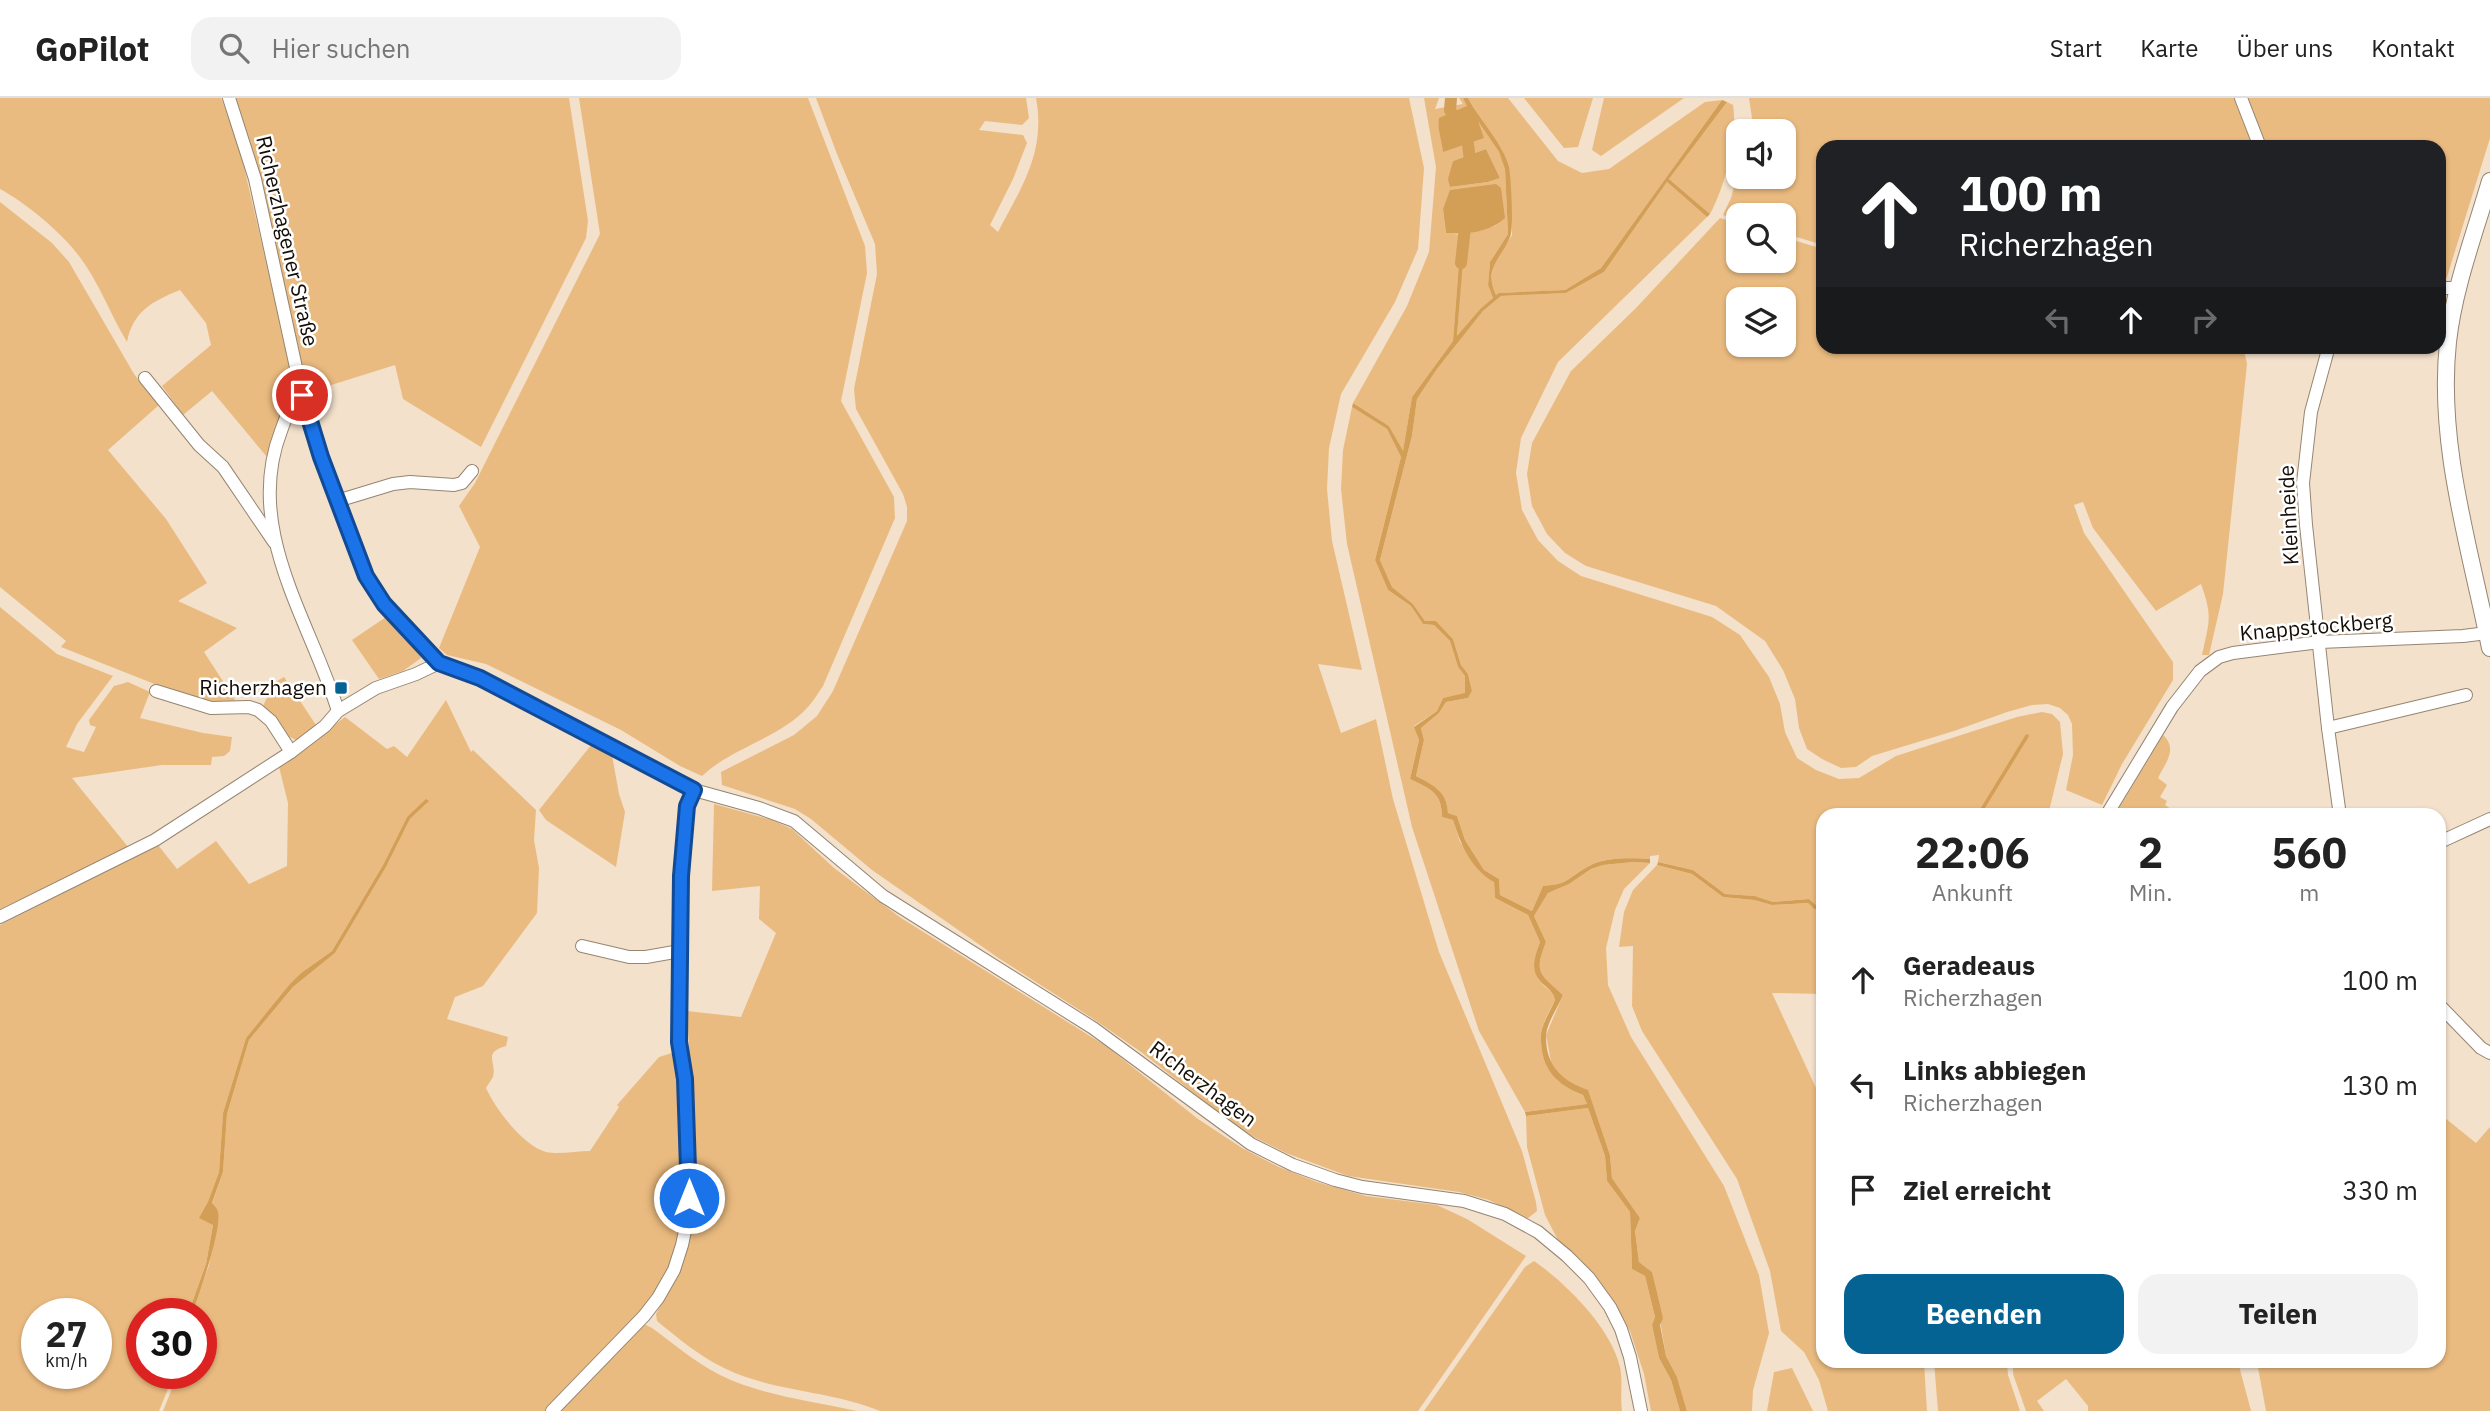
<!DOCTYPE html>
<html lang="de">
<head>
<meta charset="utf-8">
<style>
  body { margin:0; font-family:"IBM Plex Sans",sans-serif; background:#f2f2f2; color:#222; height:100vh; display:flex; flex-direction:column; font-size:26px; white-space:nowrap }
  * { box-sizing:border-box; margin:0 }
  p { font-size:23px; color:#767676 }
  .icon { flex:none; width:38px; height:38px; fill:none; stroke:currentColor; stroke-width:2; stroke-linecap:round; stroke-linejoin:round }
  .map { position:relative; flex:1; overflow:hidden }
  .side { position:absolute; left:1816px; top:710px; width:630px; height:560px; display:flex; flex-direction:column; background:#fff; border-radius:21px; box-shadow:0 2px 5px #0004 }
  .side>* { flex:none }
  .banner { position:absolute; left:1816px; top:42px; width:630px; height:214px; border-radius:21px; box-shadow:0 2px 5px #0004; background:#202124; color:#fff; overflow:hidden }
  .fabs { position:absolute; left:1726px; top:21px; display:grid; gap:14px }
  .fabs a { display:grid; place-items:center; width:70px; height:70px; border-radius:14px; background:#fff; box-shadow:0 2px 5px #0004; font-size:35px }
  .speed { position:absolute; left:21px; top:1200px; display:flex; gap:14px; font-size:35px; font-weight:700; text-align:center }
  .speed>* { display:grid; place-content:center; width:91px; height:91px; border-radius:50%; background:#fff; box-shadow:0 2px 5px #0004; line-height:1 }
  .speed small { font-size:18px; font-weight:400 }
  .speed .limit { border:10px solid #d22; background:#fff; color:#111 }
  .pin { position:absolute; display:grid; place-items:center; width:60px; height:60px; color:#fff; margin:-30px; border:4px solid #fff; border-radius:50%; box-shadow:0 2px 7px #0007 }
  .me { position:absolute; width:77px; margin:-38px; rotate:0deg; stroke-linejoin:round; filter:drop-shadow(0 0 5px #0008) }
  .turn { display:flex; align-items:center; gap:24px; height:147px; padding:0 28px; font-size:32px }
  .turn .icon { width:91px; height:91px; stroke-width:2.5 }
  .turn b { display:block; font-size:49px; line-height:60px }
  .lanes { display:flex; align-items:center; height:66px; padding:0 28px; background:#0003; justify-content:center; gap:35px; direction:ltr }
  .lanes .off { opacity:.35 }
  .eta { display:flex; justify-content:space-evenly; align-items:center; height:119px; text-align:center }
  .eta b { font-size:42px; font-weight:700; line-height:49px }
  .action { display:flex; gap:14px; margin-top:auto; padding:14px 28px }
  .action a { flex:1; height:80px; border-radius:21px; background:#056393; color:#fff; font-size:28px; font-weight:700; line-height:80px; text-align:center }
  .action a+a { background:#f2f2f2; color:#222 }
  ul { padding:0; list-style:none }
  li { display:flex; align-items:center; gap:21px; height:105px; padding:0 28px }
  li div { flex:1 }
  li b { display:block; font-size:26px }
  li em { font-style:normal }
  header { display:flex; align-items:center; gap:42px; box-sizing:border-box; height:98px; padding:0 35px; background:#fff; border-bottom:2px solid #e0e0e0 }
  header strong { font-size:33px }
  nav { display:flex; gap:38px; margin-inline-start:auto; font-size:24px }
  .search { width:490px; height:63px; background:#f2f2f2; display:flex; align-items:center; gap:18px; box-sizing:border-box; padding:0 24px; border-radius:21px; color:#767676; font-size:26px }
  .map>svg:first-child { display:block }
  .green { fill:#eabb80; fill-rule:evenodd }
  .water { fill:#d39e56 }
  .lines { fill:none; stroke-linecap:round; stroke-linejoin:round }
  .stream { stroke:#d39e56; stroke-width:3.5 }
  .canal { stroke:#d39e56; stroke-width:12 }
  .minor-casing { stroke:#958571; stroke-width:14 }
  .major-casing { stroke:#958571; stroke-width:18 }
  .minor { stroke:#fff; stroke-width:12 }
  .major { stroke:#fff; stroke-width:16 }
  .route-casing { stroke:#114b97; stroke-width:18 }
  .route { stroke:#1a73e8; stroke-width:12 }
  .poi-dot { fill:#056393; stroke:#fff; stroke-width:2.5 }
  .labels { text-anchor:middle; stroke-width:5; stroke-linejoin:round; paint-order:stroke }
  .street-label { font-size:21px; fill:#130d06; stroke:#fff }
  .poi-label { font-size:21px; fill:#130d06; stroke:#fff; text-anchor:end }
</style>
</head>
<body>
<header>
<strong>GoPilot</strong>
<div class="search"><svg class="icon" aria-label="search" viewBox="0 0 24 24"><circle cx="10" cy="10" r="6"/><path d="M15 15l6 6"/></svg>Hier suchen</div>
<nav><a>Start</a><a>Karte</a><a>Über uns</a><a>Kontakt</a></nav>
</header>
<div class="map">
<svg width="2490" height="1313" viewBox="0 0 2490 1313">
  <rect width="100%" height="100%" fill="#f3e1cb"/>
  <g class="green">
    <path d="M0 0H221L240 52 290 267V296L267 359 212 293 183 317 162 288 211 247 206 225 180 192C153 203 133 213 127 244 110 216 99 184 79 158 61 134 26 105 0 91Z"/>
    <polygon points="234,0 569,0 588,123 586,140 481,349 403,301 395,267 309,294 306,291 256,67"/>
    <path d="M579 0H808L865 148 867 175 841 303 894 399 895 420 823 588C818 595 813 604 807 610 778 641 733 649 702 678L680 668 621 632 486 566 447 557 439 550 480 449 459 408 475 385 600 136Z"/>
    <path d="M816 0H1026L1029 20 1022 27 985 23 979 32 1023 37 1027 45 1013 81 990 127 998 134C1022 88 1046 54 1036 0H1409L1424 70 1418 151 1395 204 1341 296 1329 350 1327 391 1332 443 1362 572 1318 566 1341 635 1376 621 1393 701 1439 854 1522 1053 1536 1104 1537 1113 1527 1121 1489 1102 1459 1094 1348 1078 1286 1055 1254 1039 1227 1021 1141 954 1095 922 1000 861 872 772 811 721 795 711 722 687 721 674 794 637 817 618 833 593 907 423V409L903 396 856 311 854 291 877 176 875 146 837 56Z"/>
    <path d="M1424 0H1439L1435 11 1463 6 1459 0H1463L1499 54 1505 70 1508 136 1490 164 1488 187 1493 200 1481 210 1457 239 1463 151H1460L1453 243 1412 299 1403 354 1389 328 1353 305 1407 208 1429 154 1436 69ZM1486 51 1500 80 1488 84 1450 89 1453 63ZM1443 111 1497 127 1462 137 1446 135Z"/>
    <polygon points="1468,0 1508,0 1558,63 1582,75 1609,71 1705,4 1722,2 1601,170 1565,192 1500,195 1496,197 1491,186 1493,166 1512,137 1509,70"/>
    <polygon points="1524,0 1593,0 1578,49 1564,50"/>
    <polygon points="1604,0 1684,0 1601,58 1592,52"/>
    <polygon points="1749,0 2236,0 2255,49 1824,49 1823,147 1783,135 1783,117 1738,117 1738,122 1723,117 1731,100 1738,74 1738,79 1783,79 1783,33 1749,33 1752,20"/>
    <polygon points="2247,0 2490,0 2490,40 2447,179 2440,184 2440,49 2266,49"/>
    <path d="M1727 4 1733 7C1738 39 1725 88 1710 116L1669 81Z"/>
    <path d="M1667 84 1707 119 1558 264 1521 340 1516 375 1522 412 1538 442 1558 463 1581 478 1712 519 1740 537 1769 579 1780 606 1785 634 1797 660 1816 672 1839 681 1859 680 1896 658 2017 619 2042 614 2052 616 2060 624 2063 656 2048 717 1824 718 1823 809 1816 807 1809 801 1773 804 1755 798 1725 796 1693 772 1658 764 1659 757 1650 758V761C1631 760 1606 759 1589 768 1567 780 1570 786 1543 788L1532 813 1500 797 1499 781 1484 772 1465 742 1457 718 1448 715C1447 694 1433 687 1416 678L1424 642 1421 630 1439 615 1446 604 1468 600 1472 593 1468 576 1461 567 1453 541 1436 523H1425L1413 506 1392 489 1380 462 1412 338 1417 301 1437 271 1483 213 1501 198 1566 195 1604 174Z"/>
    <polygon points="0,104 52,145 69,164 134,276 159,307 108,352 166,421 207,485 178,503 237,530 204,554 237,605 200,604 61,549 66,543 0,489"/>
    <path d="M1720 120 1738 126V163H1783V139L1823 151 1824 248H2243L2247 266 2223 496 2209 557H2202C2209 524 2213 519 2201 486L2156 513 2093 430 2083 404 2074 407 2084 435 2173 564V582L2122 666 2102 707 2066 692 2073 657 2072 626 2068 617 2060 610 2048 606 2032 607 2007 614 1954 633 1872 658 1856 669 1841 670 1822 661 1807 651 1799 630 1795 601 1783 572 1765 543 1716 508 1586 468 1565 455 1547 436 1532 408 1527 376 1532 345 1571 273 1636 210ZM1738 201H1783V247H1738Z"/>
    <path d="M1352 309 1387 331 1401 359 1375 462 1388 492 1411 508 1423 526 1434 527 1450 543 1458 569 1465 578V596L1443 600 1437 613 1414 628 1419 642 1410 681C1430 691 1442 694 1442 719L1453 722 1460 744 1494 784 1495 800 1528 817 1540 844C1534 861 1530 874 1544 888 1550 892 1553 894 1555 902 1550 912 1541 927 1541 938 1540 969 1556 987 1583 997L1587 1006 1525 1014 1479 933 1412 729 1347 446 1341 391 1343 352Z"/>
    <polygon points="0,509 57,556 113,578 77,626 66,649 84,654 96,629 90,627 89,622 114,588 128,584 150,594 140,620 203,635 232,639 230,653 224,658 212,659 211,667 162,667 72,680 129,750 0,811"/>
    <polygon points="389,517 419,552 421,560 403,573 379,581 352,542"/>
    <polygon points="284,579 316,627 296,642 286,637 262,610 274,585"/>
    <path d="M446 602 471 654 473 652 536 712 534 742 539 770 537 815 483 888 455 899 447 921 508 939 506 948C482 955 497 963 493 979 492 981 487 988 486 990 495 1010 523 1048 546 1054 560 1057 576 1053 590 1053L619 1009 617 1007 659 959 675 954 678 956C680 1012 691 1082 680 1137 666 1203 592 1265 547 1313H163L178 1276H201V1216H192L209 1167 217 1126 212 1106 223 1074 227 1016 249 942 293 889 335 855 386 769 410 721 428 704 407 719 383 767 332 853 301 875 246 940 223 1015 219 1074 208 1105 200 1120 213 1126 206 1166 188 1216H142V1276H174L159 1313H0V827L158 747 177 771 216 743 249 786 287 768 288 705 279 669 345 619 387 651 394 648 407 659ZM37 1216H96V1276H37Z"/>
    <path d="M2163 637C2178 651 2166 664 2158 680L2167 687 2160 699 2167 703 2165 707 2180 717H2115Z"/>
    <polygon points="592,646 612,657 619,696 625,714 616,769 546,722 539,712"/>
    <path d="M714 706 772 722 792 731 834 770 901 820 1106 948 1198 1021 1242 1050 1279 1069 1317 1084 1366 1098 1437 1107 1467 1121 1526 1158 1418 1313H880C830 1292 773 1294 724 1270 699 1258 678 1240 657 1223L656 1216 678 1173 696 1086 687 913 741 919 776 835 759 821 760 788 712 793Z"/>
    <path d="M1633 764 1650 765 1624 791 1615 812 1606 850 1608 887 1631 939 1724 1088 1759 1177 1769 1235 1753 1292 1752 1313H1687L1677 1279 1666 1258 1652 1174 1639 1164 1635 1133 1640 1120 1612 1080 1610 1057 1588 993 1569 986 1552 969 1546 937 1563 897C1539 875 1534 875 1546 844L1534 818 1548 795 1569 786 1591 771 1603 767Z"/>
    <polygon points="1657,767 1692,776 1723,799 1754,802 1772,807 1808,805 1814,811 1823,813 1823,896 1772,895 1823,1005 1824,1264 1924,1264 1927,1313 1828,1313 1819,1282 1804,1254 1781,1233 1770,1173 1737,1081 1642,933 1632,908 1633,848 1619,849 1624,814 1633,792"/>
    <polygon points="1588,1010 1605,1058 1607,1083 1630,1114 1632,1171 1645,1178 1655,1219 1652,1227 1659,1260 1671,1282 1680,1313 1651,1313 1644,1276 1630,1233 1616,1207 1581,1162 1558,1142 1545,1117 1527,1049 1526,1018"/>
    <polygon points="2440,1016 2476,1045 2490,1029 2490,1313 2266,1313 2257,1264 2440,1264"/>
    <path d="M1534 1163C1566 1185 1611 1230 1620 1269 1623 1283 1620 1299 1622 1313H1424L1525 1169Z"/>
    <path d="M644 1226 652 1230C674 1246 695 1264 720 1277 759 1297 814 1303 857 1313H558Z"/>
    <polygon points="1934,1264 2007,1264 2008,1277 2020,1313 1938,1313"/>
    <polygon points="2013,1264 2238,1264 2251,1313 2088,1313 2088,1308 2066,1281 2037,1303 2044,1313 2026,1313 2013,1276"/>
    <polygon points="1792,1270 1813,1313 1767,1313 1774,1274"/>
  </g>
  <g class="water">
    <path d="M1463 0H1468C1480 23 1502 44 1509 69 1511 79 1514 131 1510 139 1501 161 1483 170 1496 197L1499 195 1565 192 1601 170 1722 2 1727 4 1669 81 1710 116 1707 119 1667 84 1604 174 1566 195 1501 198 1483 213 1437 271 1417 301 1412 338 1380 462 1392 489 1413 506 1425 523H1436L1453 541 1461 567 1468 576 1472 593 1468 600 1446 604 1439 615 1421 630 1424 642 1416 678C1433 687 1447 693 1448 715L1457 718 1465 742 1484 772 1499 781 1500 797 1532 813 1543 788C1570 786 1567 780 1589 768 1606 759 1631 760 1650 761V765L1633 764 1603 767 1591 771 1569 786 1548 795 1534 818 1546 844C1534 875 1539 875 1563 897 1558 909 1546 926 1546 939 1546 968 1562 983 1588 992L1610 1057 1612 1080 1640 1120 1635 1133 1639 1164 1652 1174 1663 1220 1660 1227 1666 1258 1677 1279 1687 1313H1680L1671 1282 1659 1260 1652 1227 1655 1219 1645 1178 1632 1171 1630 1114 1607 1083 1605 1058 1588 1010 1526 1018 1525 1014 1587 1006 1583 997C1556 987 1540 970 1541 938 1541 927 1551 912 1555 902 1553 894 1550 892 1544 887 1529 874 1534 861 1540 844L1528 817 1495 800 1494 784C1471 771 1461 747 1453 722L1442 719C1442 694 1430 691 1410 681L1419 642 1414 629 1437 613 1443 600 1465 595V578L1458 569 1450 543 1434 527 1423 526 1411 508 1388 492 1375 462 1401 359 1387 331 1352 309 1353 305 1389 328 1403 353 1412 299 1453 243 1460 151 1464 150 1457 238 1481 210 1493 200 1488 187 1490 164 1508 136 1505 71 1499 54 1478 23 1484 40 1443 54C1442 42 1437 31 1439 20L1467 8Z"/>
    <polygon points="1486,51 1500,80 1488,84 1450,89 1448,81 1453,63"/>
    <path d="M1496 86 1501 90 1505 120C1490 134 1466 137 1446 135L1443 111 1450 92Z"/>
    <path d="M426 701 429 703 410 721 386 769 335 855 293 889 249 942 227 1016 223 1074 212 1105C215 1109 217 1110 218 1114 222 1131 199 1197 192 1216H188L206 1166 213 1127 199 1120 208 1104 219 1074 223 1015 246 940 290 886 301 875 332 853 383 767 407 719Z"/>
    <polygon points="1658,764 1693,772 1725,796 1755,798 1773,804 1809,801 1816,807 1823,809 1823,813 1814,811 1808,805 1772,807 1754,802 1723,799 1692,776 1657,767"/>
  </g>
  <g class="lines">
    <polyline class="stream" points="1978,718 2027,638"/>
    <g class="canal">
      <polyline points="1451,0 1450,12 1468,46 1471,71"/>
      <polyline points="1461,165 1466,120"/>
    </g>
    <defs>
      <g id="minor">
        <polyline points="229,0 255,81 302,297 337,403 371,488 384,506 439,565 480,580 694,692 759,710 794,723 883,798 1093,930 1251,1046 1293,1067 1335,1082 1362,1089 1464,1103 1505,1116 1538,1134 1567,1158 1589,1180 1610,1209 1621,1231 1630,1259 1641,1313"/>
        <polyline points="2241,0 2260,49"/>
        <polyline points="2440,190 2460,190"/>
        <polyline points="2329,248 2311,314 2303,385 2306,427 2328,630 2340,718"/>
        <polyline points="145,280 199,347 223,369 274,444"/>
        <path d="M302 297C290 305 286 320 281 333 243 431 310 522 338 613"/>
        <polyline points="337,403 393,386 410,384 454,387 462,385 472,373"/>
        <polyline points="156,593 211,610 249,609 258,612 271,623 291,654"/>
        <polyline points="2328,630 2466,597"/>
        <polyline points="2106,718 2172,609 2200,573 2219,559 2233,555 2320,544 2463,538 2487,535"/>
        <polyline points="2440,744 2490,721"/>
        <polyline points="0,819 155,742 291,654 325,628 338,613 376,590 416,576 439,565"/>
        <polyline points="582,848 629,859 646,859 680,853"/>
        <polyline points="2440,908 2481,950 2490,955"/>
        <polyline points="552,1313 644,1218 658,1200 674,1172 682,1147 689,1114 690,1086 685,981 679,944 681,778 687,707 694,692"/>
      </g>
      <path id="major" d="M2490 83C2475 135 2454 189 2448 244 2437 347 2470 449 2490 550"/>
    </defs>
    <use href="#minor" class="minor-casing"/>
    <use href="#major" class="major-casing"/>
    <use href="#minor" class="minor"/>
    <use href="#major" class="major"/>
  </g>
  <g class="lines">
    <defs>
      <polyline id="route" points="302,297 321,359 366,478 384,506 439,565 480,580 694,692 687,708 681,778 679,944 685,981 689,1100"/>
    </defs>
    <use href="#route" class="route-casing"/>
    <use href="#route" class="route"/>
  </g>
  <rect class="poi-dot" x="334" y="583" width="14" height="14" rx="3.5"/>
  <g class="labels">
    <g class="street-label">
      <text transform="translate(287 143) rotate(77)" y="7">Richerzhagener Straße</text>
      <text transform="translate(2289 417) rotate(-93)" y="7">Kleinheide</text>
      <text transform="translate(2316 529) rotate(-5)" y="7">Knappstockberg</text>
      <text transform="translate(1203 986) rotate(37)" y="7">Richerzhagen</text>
    </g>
    <g class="poi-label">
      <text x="327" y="597">Richerzhagen</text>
    </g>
  </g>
</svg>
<div class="fabs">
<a><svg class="icon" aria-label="sound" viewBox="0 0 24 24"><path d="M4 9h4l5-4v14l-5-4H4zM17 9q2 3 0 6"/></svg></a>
<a><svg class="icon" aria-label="search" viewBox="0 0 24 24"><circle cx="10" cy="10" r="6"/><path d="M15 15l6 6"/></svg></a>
<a><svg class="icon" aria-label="layers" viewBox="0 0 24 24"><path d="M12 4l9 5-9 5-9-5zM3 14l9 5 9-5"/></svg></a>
</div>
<div class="speed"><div>27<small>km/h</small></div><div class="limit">30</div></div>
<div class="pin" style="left:302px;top:297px;background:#d93025"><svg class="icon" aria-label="arrive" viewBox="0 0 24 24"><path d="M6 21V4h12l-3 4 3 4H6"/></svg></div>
<svg class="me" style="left:689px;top:1100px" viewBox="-20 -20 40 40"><circle r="17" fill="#1a73e8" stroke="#fff" stroke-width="3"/><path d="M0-11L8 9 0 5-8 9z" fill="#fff"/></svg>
<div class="banner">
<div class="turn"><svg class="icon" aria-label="ahead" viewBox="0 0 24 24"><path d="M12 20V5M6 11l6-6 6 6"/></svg><div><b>100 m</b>Richerzhagen</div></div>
<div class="lanes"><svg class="icon off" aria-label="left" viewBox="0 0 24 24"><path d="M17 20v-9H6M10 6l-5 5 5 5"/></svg><svg class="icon" aria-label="ahead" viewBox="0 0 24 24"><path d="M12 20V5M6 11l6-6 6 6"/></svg><svg class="icon off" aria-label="right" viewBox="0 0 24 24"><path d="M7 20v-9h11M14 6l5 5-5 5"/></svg></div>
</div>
<section class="side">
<div class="eta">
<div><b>22:06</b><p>Ankunft</p></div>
<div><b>2</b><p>Min.</p></div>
<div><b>560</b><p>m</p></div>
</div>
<ul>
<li><svg class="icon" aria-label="ahead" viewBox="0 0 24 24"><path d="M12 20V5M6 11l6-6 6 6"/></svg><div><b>Geradeaus</b><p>Richerzhagen</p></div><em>100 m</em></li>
<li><svg class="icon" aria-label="left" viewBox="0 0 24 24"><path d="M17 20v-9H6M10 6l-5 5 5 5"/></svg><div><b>Links abbiegen</b><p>Richerzhagen</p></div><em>130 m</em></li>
<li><svg class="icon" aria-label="arrive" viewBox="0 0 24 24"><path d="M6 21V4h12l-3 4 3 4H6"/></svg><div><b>Ziel erreicht</b></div><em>330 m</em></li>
</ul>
<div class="action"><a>Beenden</a><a>Teilen</a></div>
</section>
</div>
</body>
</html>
